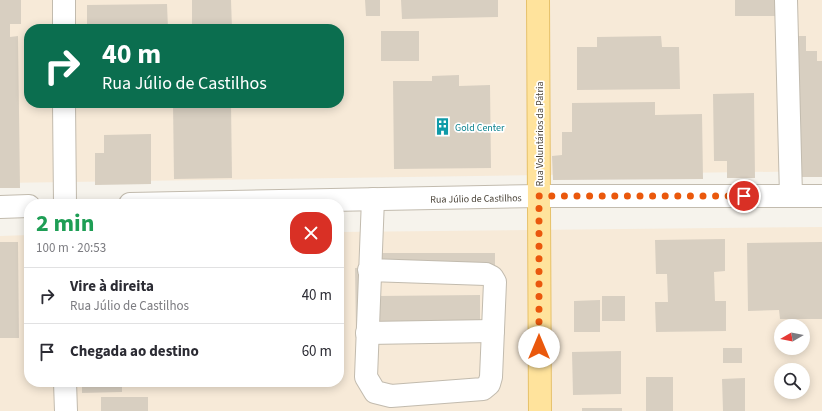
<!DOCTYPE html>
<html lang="pt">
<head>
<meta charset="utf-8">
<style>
  body { margin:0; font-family:"Source Sans 3",sans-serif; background:#f2f2f3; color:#2b2b33; height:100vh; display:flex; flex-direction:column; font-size:15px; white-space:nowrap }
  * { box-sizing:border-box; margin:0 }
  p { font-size:13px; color:#7c7c81 }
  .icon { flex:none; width:22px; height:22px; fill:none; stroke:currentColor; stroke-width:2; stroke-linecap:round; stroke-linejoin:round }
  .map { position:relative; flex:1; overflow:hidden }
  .details { position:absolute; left:24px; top:199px; width:320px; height:188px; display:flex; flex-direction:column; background:#fff; border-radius:16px; box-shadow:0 2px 10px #0003 }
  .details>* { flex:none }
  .banner { position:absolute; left:24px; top:24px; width:320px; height:84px; border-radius:16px; box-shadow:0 2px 10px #0003; background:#0b6e4f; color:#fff; overflow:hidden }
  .needle { width:26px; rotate:261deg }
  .buttons { position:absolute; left:774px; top:319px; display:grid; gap:8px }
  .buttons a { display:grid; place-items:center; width:36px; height:36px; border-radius:50%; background:#fff; box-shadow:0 2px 10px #0003; font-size:20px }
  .pin { position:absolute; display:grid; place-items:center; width:34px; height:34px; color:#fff; margin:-17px; border:2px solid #fff; border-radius:50%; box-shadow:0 1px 4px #0007 }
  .me { position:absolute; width:44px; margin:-22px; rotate:0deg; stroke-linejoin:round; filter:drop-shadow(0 0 3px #0008) }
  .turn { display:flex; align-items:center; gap:14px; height:84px; padding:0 12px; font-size:18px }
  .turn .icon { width:52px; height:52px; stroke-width:2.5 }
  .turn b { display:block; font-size:28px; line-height:34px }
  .round { display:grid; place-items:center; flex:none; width:42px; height:42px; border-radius:16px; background:#f2f2f3 }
  .overview { display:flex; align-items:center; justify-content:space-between; height:68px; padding:0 12px }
  h1 { font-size:24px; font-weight:700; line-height:30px; color:#1e9e55 }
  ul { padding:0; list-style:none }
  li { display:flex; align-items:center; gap:12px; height:56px; padding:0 12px; border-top:1px solid #e1e1e2 }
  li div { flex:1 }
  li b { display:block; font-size:15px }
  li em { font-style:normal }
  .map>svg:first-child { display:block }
  .commercial { fill:#f7ead8; fill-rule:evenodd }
  .building { fill:#d8cfc1 }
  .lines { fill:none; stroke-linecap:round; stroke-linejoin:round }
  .minor-casing { stroke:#c2bbae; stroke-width:24 }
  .major-casing { stroke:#e6c16a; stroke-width:24 }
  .minor { stroke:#fff; stroke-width:22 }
  .major { stroke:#ffe39c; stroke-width:22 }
  .route { stroke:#ea580c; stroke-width:7; stroke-dasharray:0 12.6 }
  .labels { text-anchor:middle; stroke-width:3.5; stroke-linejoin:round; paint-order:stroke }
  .culture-label { font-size:10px; fill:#0d838f; stroke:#fff; text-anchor:start }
  .street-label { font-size:10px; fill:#4b4439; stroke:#fff }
</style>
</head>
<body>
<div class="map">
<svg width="822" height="411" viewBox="0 0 822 411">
  <rect width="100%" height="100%" fill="#f6f3ec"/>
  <g class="commercial">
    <path d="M0 0H822V171L0 183ZM29 29H339V103H29Z"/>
    <path d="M822 227V411H0V236L29 235V382H339V232ZM781 326H803V348H781ZM781 370H803V392H781Z"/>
  </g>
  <g class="building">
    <polygon points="0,0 21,0 21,24 10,24 10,37 18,36 20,188 0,188"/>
    <polygon points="192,0 231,0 232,29 192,29"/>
    <polygon points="365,0 380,0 380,16 366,16"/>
    <polygon points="401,0 498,0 498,17 402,19"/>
    <rect x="735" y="0" width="41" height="16"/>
    <polygon points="167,4 168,29 87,29 87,5"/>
    <rect x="381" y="31" width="38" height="30"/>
    <polygon points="661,36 662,47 679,47 680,89 577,90 577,47 597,47 597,37"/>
    <polygon points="792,36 806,36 806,51 817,51 817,61 822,61 822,177 793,177"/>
    <polygon points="459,75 459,86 490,85 491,168 394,169 393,81 432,81 432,76"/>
    <polygon points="754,93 755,178 727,178 727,161 714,161 713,94"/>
    <polygon points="655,102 655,115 702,114 703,179 553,180 552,156 562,155 562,132 572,132 572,103"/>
    <rect x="113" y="103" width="28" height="2"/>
    <rect x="143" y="103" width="24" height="3"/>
    <polygon points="173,103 231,103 232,178 174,179"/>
    <polygon points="151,134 151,184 95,185 95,153 104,153 104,135"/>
    <polygon points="725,239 725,271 714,272 715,301 726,301 726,331 656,332 655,302 668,302 667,274 656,274 655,240"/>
    <polygon points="0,242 18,242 19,338 0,338"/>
    <polygon points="822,242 822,319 780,319 779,310 748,311 747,243"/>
    <rect x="379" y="253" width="116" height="14"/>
    <polygon points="377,267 378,296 480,295 480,331 356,331 355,268"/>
    <rect x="602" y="296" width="23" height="25"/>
    <polygon points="600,300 600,332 574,332 574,301"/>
    <rect x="723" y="348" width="19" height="15"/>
    <polygon points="621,351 621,394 573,395 572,352"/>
    <rect x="646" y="377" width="27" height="34"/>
    <polygon points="745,378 745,411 723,411 722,379"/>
    <polygon points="82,382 122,382 122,392 82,393"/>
    <rect x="101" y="397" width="47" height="14"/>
    <rect x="582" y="408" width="40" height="3"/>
  </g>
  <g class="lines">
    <defs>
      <g id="minor">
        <polyline points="786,0 791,196"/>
        <polyline points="64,29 64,0"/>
        <polyline points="64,103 65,204"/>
        <polyline points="130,204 539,196 822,196"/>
        <polyline points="0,207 29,206"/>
        <polyline points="369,270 486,274 492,277 495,282 491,377 489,384 483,389 391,396 375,392 366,377 373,199"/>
        <polyline points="367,333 493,331"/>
        <polyline points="65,382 66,411"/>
      </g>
      <polyline id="major" points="538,0 540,411"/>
    </defs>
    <use href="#minor" class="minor-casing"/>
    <use href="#major" class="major-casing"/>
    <use href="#minor" class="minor"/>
    <use href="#major" class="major"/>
  </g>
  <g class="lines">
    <polyline class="route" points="539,347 539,196 744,196"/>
  </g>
  <defs>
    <symbol id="building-bare" viewBox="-9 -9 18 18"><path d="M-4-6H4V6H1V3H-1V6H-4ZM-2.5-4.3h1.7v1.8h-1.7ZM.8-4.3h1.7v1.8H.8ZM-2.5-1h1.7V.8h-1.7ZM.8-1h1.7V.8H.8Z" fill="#0f9aa8" stroke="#fff" stroke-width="2.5" paint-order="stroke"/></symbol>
  </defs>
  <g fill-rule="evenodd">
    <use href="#building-bare" x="430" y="114" width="25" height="25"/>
  </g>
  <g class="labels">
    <g class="culture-label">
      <text x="455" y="131">Gold Center</text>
    </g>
    <g class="street-label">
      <text transform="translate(539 134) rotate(-90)" y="4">Rua Voluntários da Pátria</text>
      <text transform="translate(476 198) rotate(-1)" y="4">Rua Júlio de Castilhos</text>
    </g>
  </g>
</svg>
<div class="buttons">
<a><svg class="needle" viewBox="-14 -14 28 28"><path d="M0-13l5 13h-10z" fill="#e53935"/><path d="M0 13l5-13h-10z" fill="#7c7c81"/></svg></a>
<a><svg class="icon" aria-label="search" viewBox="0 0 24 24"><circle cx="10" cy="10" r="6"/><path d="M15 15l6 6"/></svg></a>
</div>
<div class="pin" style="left:744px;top:196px;background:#d93025"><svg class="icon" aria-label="arrive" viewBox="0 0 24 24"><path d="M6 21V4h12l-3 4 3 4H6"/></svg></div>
<svg class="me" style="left:539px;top:347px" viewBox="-20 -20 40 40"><circle r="19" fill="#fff"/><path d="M0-13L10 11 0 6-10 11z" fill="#ea580c"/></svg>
<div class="banner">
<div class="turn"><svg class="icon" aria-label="right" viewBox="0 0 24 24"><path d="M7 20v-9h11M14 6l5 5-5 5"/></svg><div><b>40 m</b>Rua Júlio de Castilhos</div></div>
</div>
<section class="details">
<div class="overview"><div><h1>2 min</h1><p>100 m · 20:53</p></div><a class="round" style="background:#d93025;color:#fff"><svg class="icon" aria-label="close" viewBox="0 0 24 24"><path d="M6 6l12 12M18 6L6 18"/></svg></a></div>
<ul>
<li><svg class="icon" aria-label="right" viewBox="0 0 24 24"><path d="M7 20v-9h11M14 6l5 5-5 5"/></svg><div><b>Vire à direita</b><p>Rua Júlio de Castilhos</p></div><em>40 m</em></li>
<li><svg class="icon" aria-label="arrive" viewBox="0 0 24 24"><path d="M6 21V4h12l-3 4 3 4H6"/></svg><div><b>Chegada ao destino</b></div><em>60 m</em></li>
</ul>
</section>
</div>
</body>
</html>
